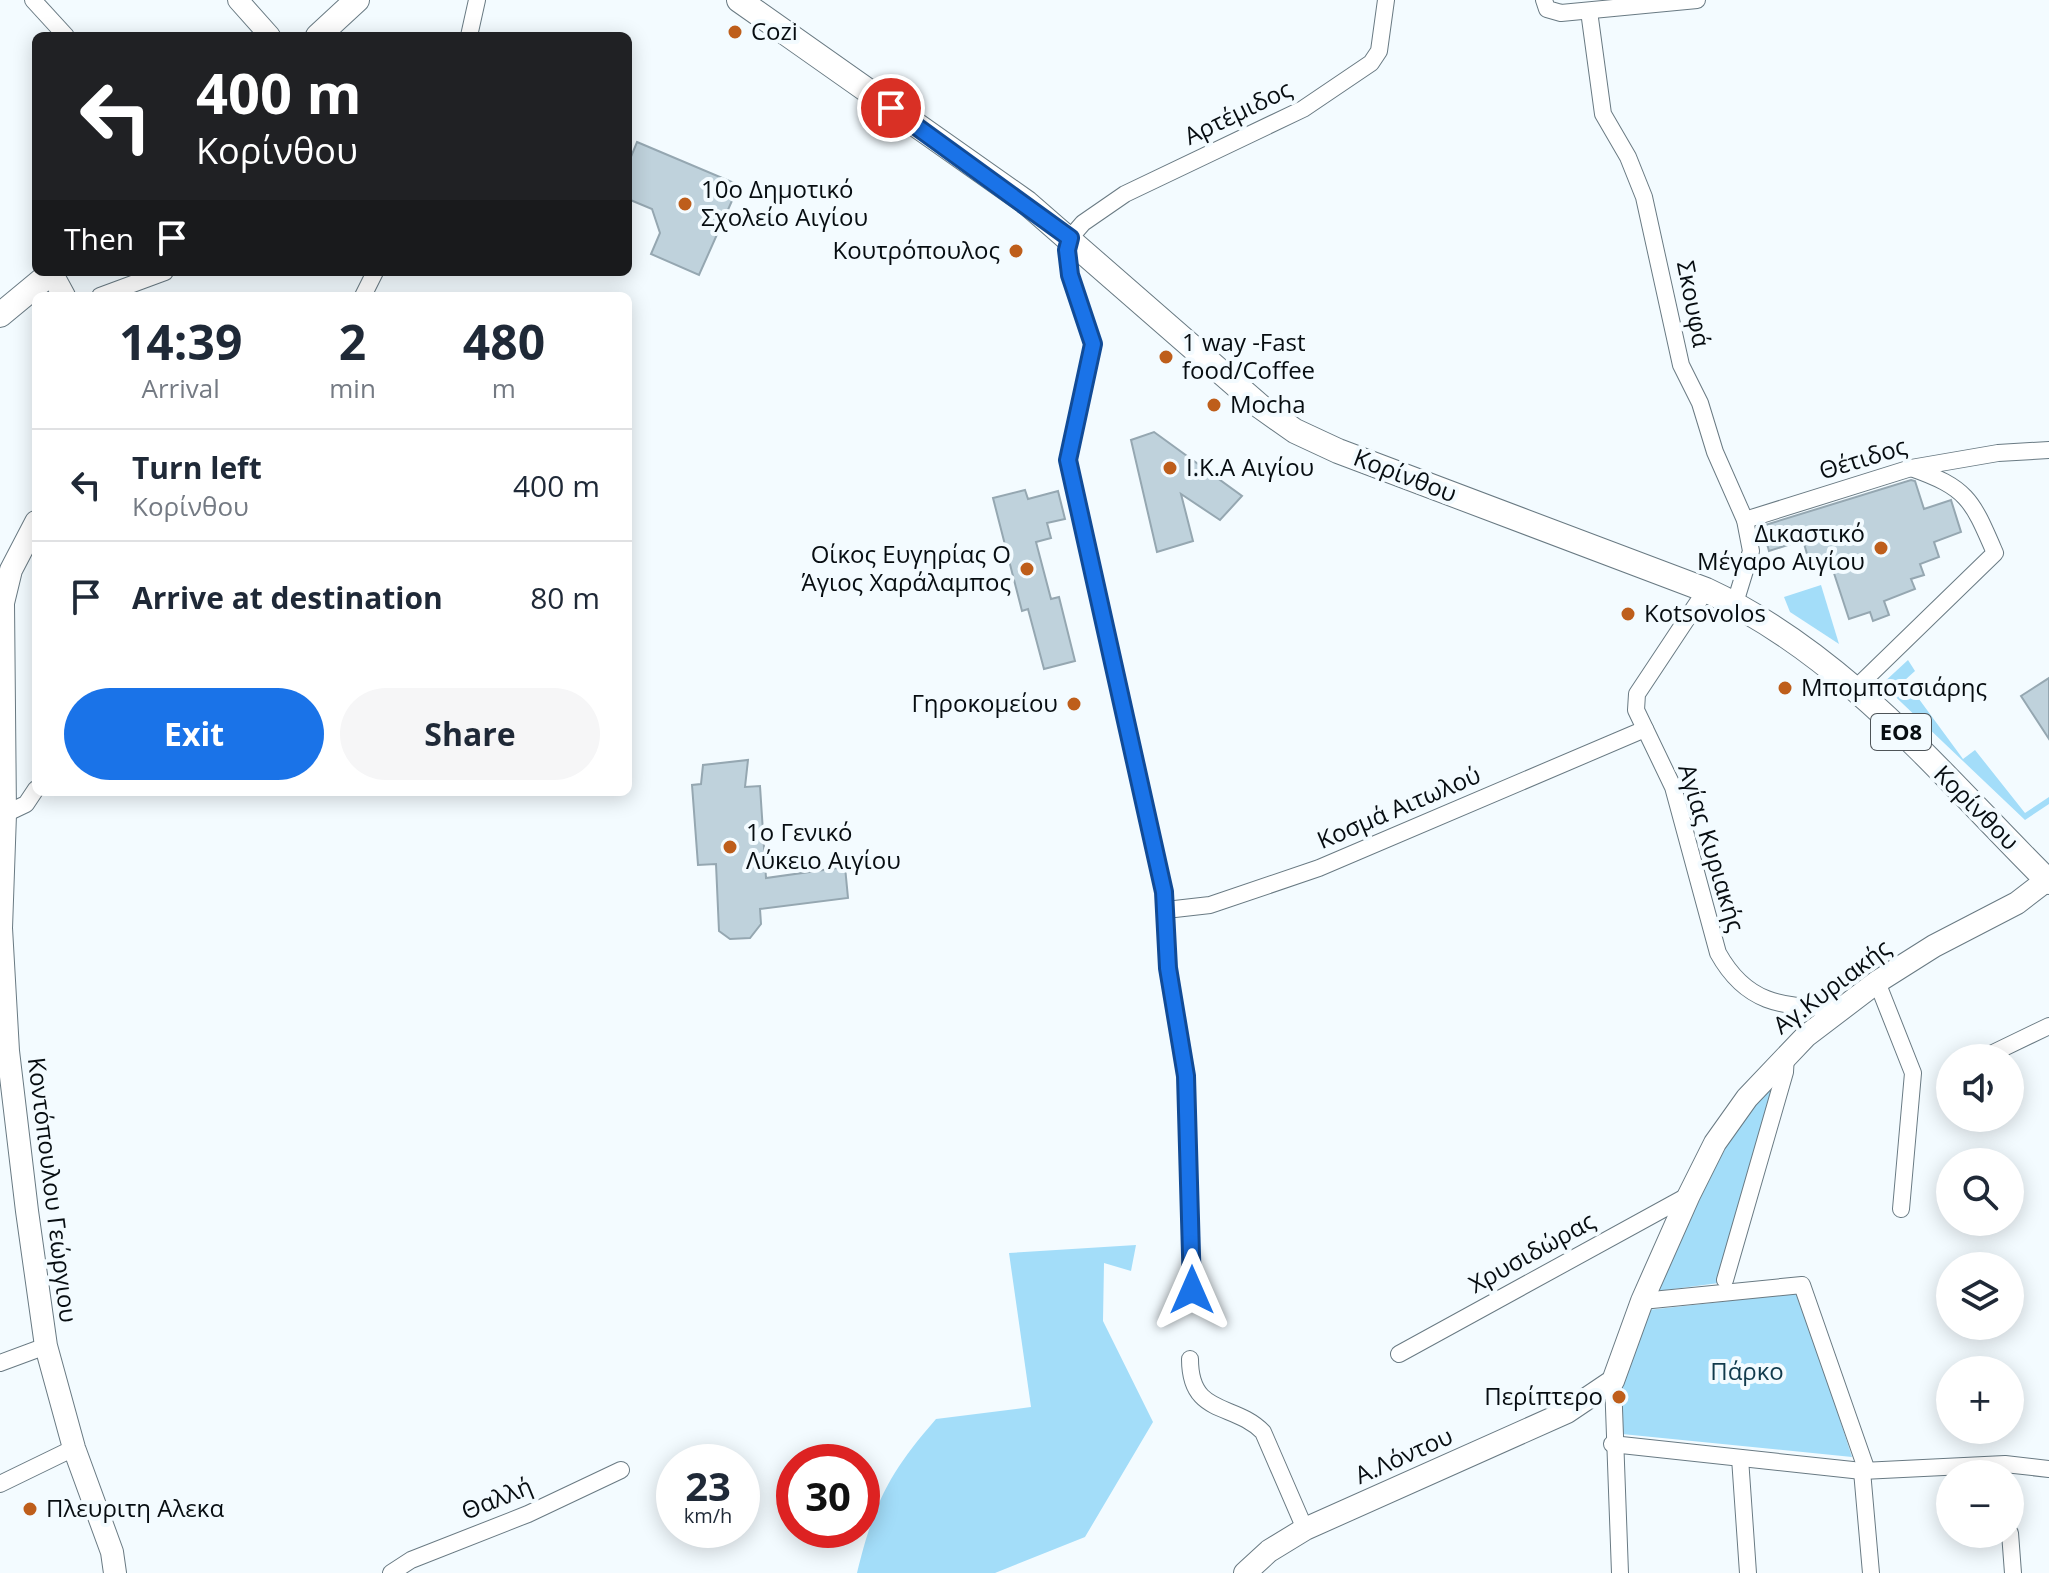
<!DOCTYPE html>
<html lang="en">
<head>
<meta charset="utf-8">
<style>
  body { margin:0; font-family:"Open Sans",sans-serif; background:#f6f6f7; color:#1f2937; height:100vh; display:flex; flex-direction:column; font-size:30px; white-space:nowrap }
  * { box-sizing:border-box; margin:0 }
  p { font-size:26px; color:#747a83 }
  .icon { flex:none; width:44px; height:44px; fill:none; stroke:currentColor; stroke-width:2; stroke-linecap:round; stroke-linejoin:round }
  .map { position:relative; flex:1; overflow:hidden }
  .drawer { position:absolute; left:32px; top:292px; width:600px; height:504px; display:flex; flex-direction:column; background:#fff; border-radius:12px; box-shadow:0 4px 20px #0003 }
  .drawer>* { flex:none }
  .hud { position:absolute; left:32px; top:32px; width:600px; height:244px; border-radius:12px; box-shadow:0 4px 20px #0003; background:#202124; color:#fff; overflow:hidden }
  .fabs { position:absolute; left:1936px; top:1044px; display:grid; gap:16px }
  .fabs a { display:grid; place-items:center; width:88px; height:88px; border-radius:50%; background:#fff; box-shadow:0 4px 20px #0003; font-size:40px }
  .speed { position:absolute; left:656px; top:1444px; display:flex; gap:16px; font-size:40px; font-weight:700; text-align:center }
  .speed>* { display:grid; place-content:center; width:104px; height:104px; border-radius:50%; background:#fff; box-shadow:0 4px 20px #0003; line-height:1 }
  .speed small { font-size:20px; font-weight:400 }
  .speed .limit { border:12px solid #d22; background:#fff; color:#111 }
  .pin { position:absolute; display:grid; place-items:center; width:68px; height:68px; color:#fff; margin:-34px; border:4px solid #fff; border-radius:50%; box-shadow:0 2px 8px #0007 }
  .me { position:absolute; width:88px; margin:-44px; rotate:0deg; stroke-linejoin:round; filter:drop-shadow(0 0 6px #0008) }
  .turn { display:flex; align-items:center; gap:28px; height:168px; padding:0 32px; font-size:36px }
  .turn .icon { width:104px; height:104px; stroke-width:2.5 }
  .turn b { display:block; font-size:56px; line-height:68px }
  .then { display:flex; align-items:center; height:76px; padding:0 32px; background:#0003; gap:16px; font-size:30px }
  .eta { display:flex; justify-content:space-evenly; align-items:center; height:136px; text-align:center }
  .eta b { font-size:48px; font-weight:700; line-height:56px }
  .primary-button { display:flex; gap:16px; margin-top:auto; padding:16px 32px }
  .primary-button a { flex:1; height:92px; border-radius:48px; background:#1a73e8; color:#fff; font-size:32px; font-weight:700; line-height:92px; text-align:center }
  .primary-button a+a { background:#f6f6f7; color:#1f2937 }
  ul { padding:0; list-style:none }
  li { display:flex; align-items:center; gap:24px; height:112px; padding:0 32px; border-top:2px solid #e0e1e3 }
  li div { flex:1 }
  li b { display:block; font-size:30px }
  li em { font-style:normal }
  .map>svg:first-child { display:block }
  .green { fill:#a3ddf9 }
  .building { fill:#bfd2dc; stroke:#95a7b1; stroke-width:2 }
  .lines { fill:none; stroke-linecap:round; stroke-linejoin:round }
  .minor-casing { stroke:#697a83; stroke-width:18 }
  .tertiary-casing { stroke:#697a83; stroke-width:22 }
  .secondary-casing { stroke:#697a83; stroke-width:24 }
  .primary-casing { stroke:#697a83; stroke-width:26 }
  .minor { stroke:#fff; stroke-width:16 }
  .tertiary { stroke:#fff; stroke-width:20 }
  .secondary { stroke:#fff; stroke-width:22 }
  .primary { stroke:#fff; stroke-width:24 }
  .route-casing { stroke:#114b97; stroke-width:20 }
  .route { stroke:#1a73e8; stroke-width:14 }
  .poi-dot { fill:#be5e1b; stroke:#f3fbff; stroke-width:3 }
  .labels { text-anchor:middle; stroke-width:8; stroke-linejoin:round; paint-order:stroke }
  .shield { fill:#f3fbff; stroke:#4e5458; stroke-width:2 }
  .shield-label { font-size:22px; font-weight:bold; fill:#070d11 }
  .poi-label { font-size:24px; fill:#070d11; stroke:#f3fbff; text-anchor:start }
  .street-label { font-size:24px; fill:#070d11; stroke:#f3fbff }
  .park-label { font-size:24px; fill:#113b4d; stroke:#f3fbff }
</style>
</head>
<body>
<div class="map">
<svg width="2049" height="1573" viewBox="0 0 2049 1573">
  <rect width="100%" height="100%" fill="#f3fbff"/>
  <g class="green">
    <polygon points="1821,585 1839,644 1790,612 1784,597"/>
    <polygon points="1908,660 1915,671 1905,680 1963,759 1975,750 2025,813 2049,797 2049,804 2025,820 1882,684"/>
    <path d="M1773 1086 1719 1283 1658 1291C1691 1218 1717 1143 1773 1086Z"/>
    <path d="M1136 1245 1131 1271 1104 1263 1103 1321 1153 1422 1085 1537 995 1573H857C874 1503 889 1473 936 1419L1031 1407 1009 1253Z"/>
    <polygon points="1799,1293 1852,1457 1622,1434 1621,1388 1648,1310"/>
  </g>
  <g class="building">
    <polygon points="637,142 739,185 699,275 651,254 660,233 652,209 628,199 628,164"/>
    <polygon points="1154,432 1242,496 1220,520 1181,494 1193,541 1157,552 1131,440"/>
    <polygon points="1911,480 1915,481 1924,509 1951,500 1961,532 1934,542 1939,557 1920,564 1924,575 1911,579 1915,589 1884,601 1889,615 1873,621 1870,612 1849,619 1828,555 1809,561 1803,540 1769,551 1762,526"/>
    <polygon points="1025,490 1028,499 1058,491 1065,519 1047,523 1051,538 1036,542 1051,599 1059,597 1075,661 1044,669 1028,609 1022,611 993,498"/>
    <polygon points="2049,678 2049,739 2021,696"/>
    <polygon points="748,760 745,787 760,786 766,878 845,867 848,898 760,909 761,924 750,938 730,939 719,931 716,864 698,865 692,785 701,784 703,765"/>
  </g>
  <g class="lines">
    <defs>
      <g id="minor">
        <polyline points="33,0 66,36"/>
        <polyline points="1544,0 1547,9 1561,13 1697,0"/>
        <polyline points="1589,11 1603,114 1628,157 1644,197 1681,365 1700,403 1715,452 1745,520 1751,551 1735,603"/>
        <polyline points="469,36 477,0"/>
        <polyline points="100,296 165,272"/>
        <polyline points="363,296 375,272"/>
        <polyline points="1745,520 1911,468 1998,453 2049,450"/>
        <path d="M1706 590 1637 694 1636 710 1673 787 1718 953C1748 1007 1785 1006 1841 1009"/>
        <path d="M1857 687 1995 553C1972 500 1968 488 1911 468"/>
        <polyline points="5,814 26,804 36,789"/>
        <polyline points="1166,910 1210,905 1319,868 1645,729"/>
        <polyline points="1877,982 1913,1073 1901,1209"/>
        <polyline points="1994,1058 1993,1053 2049,1026"/>
        <polyline points="1725,1280 1785,1072 1786,1055"/>
        <polyline points="1192,1290 1186,1076 1168,968 1164,892 1068,460 1093,344 1070,275 1067,250 1070,238 1083,223 1125,194 1303,109 1371,63 1379,51 1386,0"/>
        <polyline points="1642,1301 1802,1285 1867,1471"/>
        <polyline points="1399,1354 1689,1195"/>
        <path d="M1190 1359C1190 1417 1234 1402 1263 1432L1305 1529"/>
        <polyline points="0,1363 46,1346"/>
        <polyline points="1613,1381 1620,1573"/>
        <polyline points="1612,1444 1862,1471 2005,1464 2049,1469"/>
        <polyline points="1740,1458 1748,1573"/>
        <polyline points="1862,1471 1871,1573"/>
        <polyline points="0,1484 74,1448"/>
        <polyline points="2010,1533 2013,1573"/>
        <polyline points="391,1573 411,1560 528,1514 621,1470"/>
      </g>
      <polyline id="tertiary" points="238,0 270,36"/>
      <g id="secondary">
        <polyline points="51,272 64,296"/>
        <polyline points="36,522 11,570 3,603 5,814 1,928 8,1051 27,1211 46,1346 74,1448 112,1552 115,1573"/>
        <polyline points="1245,1573 1269,1551 1305,1529 1567,1412 1613,1381 1642,1301 1689,1195 1715,1143 1747,1098 1806,1036 1877,982 1934,946 2017,903 2047,880"/>
      </g>
      <g id="primary">
        <path d="M739 0 1027 203 1261 407 1295 431 1338 451 1706 590C1846 655 1942 776 2049 882"/>
        <polyline points="318,36 357,0"/>
        <polyline points="0,315 52,272"/>
      </g>
    </defs>
    <use href="#minor" class="minor-casing"/>
    <use href="#tertiary" class="tertiary-casing"/>
    <use href="#secondary" class="secondary-casing"/>
    <use href="#primary" class="primary-casing"/>
    <use href="#minor" class="minor"/>
    <use href="#tertiary" class="tertiary"/>
    <use href="#secondary" class="secondary"/>
    <use href="#primary" class="primary"/>
  </g>
  <g class="lines">
    <defs>
      <polyline id="route" points="891,108 1070,238 1067,250 1070,275 1093,344 1068,460 1164,892 1168,968 1186,1076 1192,1290"/>
    </defs>
    <use href="#route" class="route-casing"/>
    <use href="#route" class="route"/>
  </g>
  <g class="poi-dot">
    <circle cx="735" cy="32" r="8"/>
    <circle cx="685" cy="204" r="8"/>
    <circle cx="1016" cy="251" r="8"/>
    <circle cx="1166" cy="357" r="8"/>
    <circle cx="1214" cy="405" r="8"/>
    <circle cx="1170" cy="468" r="8"/>
    <circle cx="1881" cy="548" r="8"/>
    <circle cx="1027" cy="569" r="8"/>
    <circle cx="1628" cy="614" r="8"/>
    <circle cx="1785" cy="688" r="8"/>
    <circle cx="1074" cy="704" r="8"/>
    <circle cx="730" cy="847" r="8"/>
    <circle cx="1619" cy="1397" r="8"/>
    <circle cx="30" cy="1509" r="8"/>
  </g>
  <g class="labels">
    <rect class="shield" x="1871" y="714" width="60" height="36" rx="6"/>
    <g class="shield-label">
      <text x="1901" y="740">ΕΟ8</text>
    </g>
    <g class="poi-label">
      <text x="751" y="40">Cozi</text>
      <text x="701" y="198">10o Δημοτικό<tspan x="701" dy="28">Σχολείο Αιγίου</tspan></text>
      <text x="1000" y="259" text-anchor="end">Κουτρόπουλος</text>
      <text x="1182" y="351">1 way -Fast<tspan x="1182" dy="28">food/Coffee</tspan></text>
      <text x="1230" y="413">Mocha</text>
      <text x="1186" y="476">Ι.Κ.Α Αιγίου</text>
      <text x="1865" y="542" text-anchor="end">Δικαστικό<tspan x="1865" dy="28">Μέγαρο Αιγίου</tspan></text>
      <text x="1011" y="563" text-anchor="end">Οίκος Ευγηρίας Ο<tspan x="1011" dy="28">Άγιος Χαράλαμπος</tspan></text>
      <text x="1644" y="622">Kotsovolos</text>
      <text x="1801" y="696">Μπομποτσιάρης</text>
      <text x="1058" y="712" text-anchor="end">Γηροκομείου</text>
      <text x="746" y="841">1o Γενικό<tspan x="746" dy="28">Λύκειο Αιγίου</tspan></text>
      <text x="1603" y="1405" text-anchor="end">Περίπτερο</text>
      <text x="46" y="1517">Πλευριτη Αλεκα</text>
    </g>
    <g class="street-label">
      <text transform="translate(1238 113) rotate(-26)" y="8">Αρτέμιδος</text>
      <text transform="translate(1693 304) rotate(79)" y="8">Σκουφά</text>
      <text transform="translate(1863 459) rotate(-17)" y="8">Θέτιδος</text>
      <text transform="translate(1405 476) rotate(21)" y="8">Κορίνθου</text>
      <text transform="translate(1399 808) rotate(-23)" y="8">Κοσμά Αιτωλού</text>
      <text transform="translate(1976 808) rotate(45)" y="8">Κορίνθου</text>
      <text transform="translate(1711 848) rotate(73)" y="8">Αγίας Κυριακής</text>
      <text transform="translate(1832 987) rotate(-37)" y="8">Αγ.Κυριακής</text>
      <text transform="translate(52 1190) rotate(83)" y="8">Κοντόπουλου Γεώργιου</text>
      <text transform="translate(1532 1253) rotate(-29)" y="8">Χρυσιδώρας</text>
      <text transform="translate(1404 1456) rotate(-24)" y="8">Α.Λόντου</text>
      <text transform="translate(497 1499) rotate(-22)" y="8">Θαλλή</text>
    </g>
    <g class="park-label">
      <text x="1747" y="1380">Πάρκο</text>
    </g>
  </g>
</svg>
<div class="fabs">
<a><svg class="icon" aria-label="sound" viewBox="0 0 24 24"><path d="M4 9h4l5-4v14l-5-4H4zM17 9q2 3 0 6"/></svg></a>
<a><svg class="icon" aria-label="search" viewBox="0 0 24 24"><circle cx="10" cy="10" r="6"/><path d="M15 15l6 6"/></svg></a>
<a><svg class="icon" aria-label="layers" viewBox="0 0 24 24"><path d="M12 4l9 5-9 5-9-5zM3 14l9 5 9-5"/></svg></a>
<a>+</a>
<a>−</a>
</div>
<div class="speed"><div>23<small>km/h</small></div><div class="limit">30</div></div>
<div class="pin" style="left:891px;top:108px;background:#d93025"><svg class="icon" aria-label="arrive" viewBox="0 0 24 24"><path d="M6 21V4h12l-3 4 3 4H6"/></svg></div>
<svg class="me" style="left:1192px;top:1290px" viewBox="-20 -20 40 40"><path d="M0-17L14 15 0 8-14 15z" fill="#1a73e8" stroke="#fff" stroke-width="4"/></svg>
<div class="hud">
<div class="turn"><svg class="icon" aria-label="left" viewBox="0 0 24 24"><path d="M17 20v-9H6M10 6l-5 5 5 5"/></svg><div><b>400 m</b>Κορίνθου</div></div>
<div class="then">Then<svg class="icon" aria-label="arrive" viewBox="0 0 24 24"><path d="M6 21V4h12l-3 4 3 4H6"/></svg></div>
</div>
<section class="drawer">
<div class="eta">
<div><b>14:39</b><p>Arrival</p></div>
<div><b>2</b><p>min</p></div>
<div><b>480</b><p>m</p></div>
</div>
<ul>
<li><svg class="icon" aria-label="left" viewBox="0 0 24 24"><path d="M17 20v-9H6M10 6l-5 5 5 5"/></svg><div><b>Turn left</b><p>Κορίνθου</p></div><em>400 m</em></li>
<li><svg class="icon" aria-label="arrive" viewBox="0 0 24 24"><path d="M6 21V4h12l-3 4 3 4H6"/></svg><div><b>Arrive at destination</b></div><em>80 m</em></li>
</ul>
<div class="primary-button"><a>Exit</a><a>Share</a></div>
</section>
</div>
</body>
</html>
